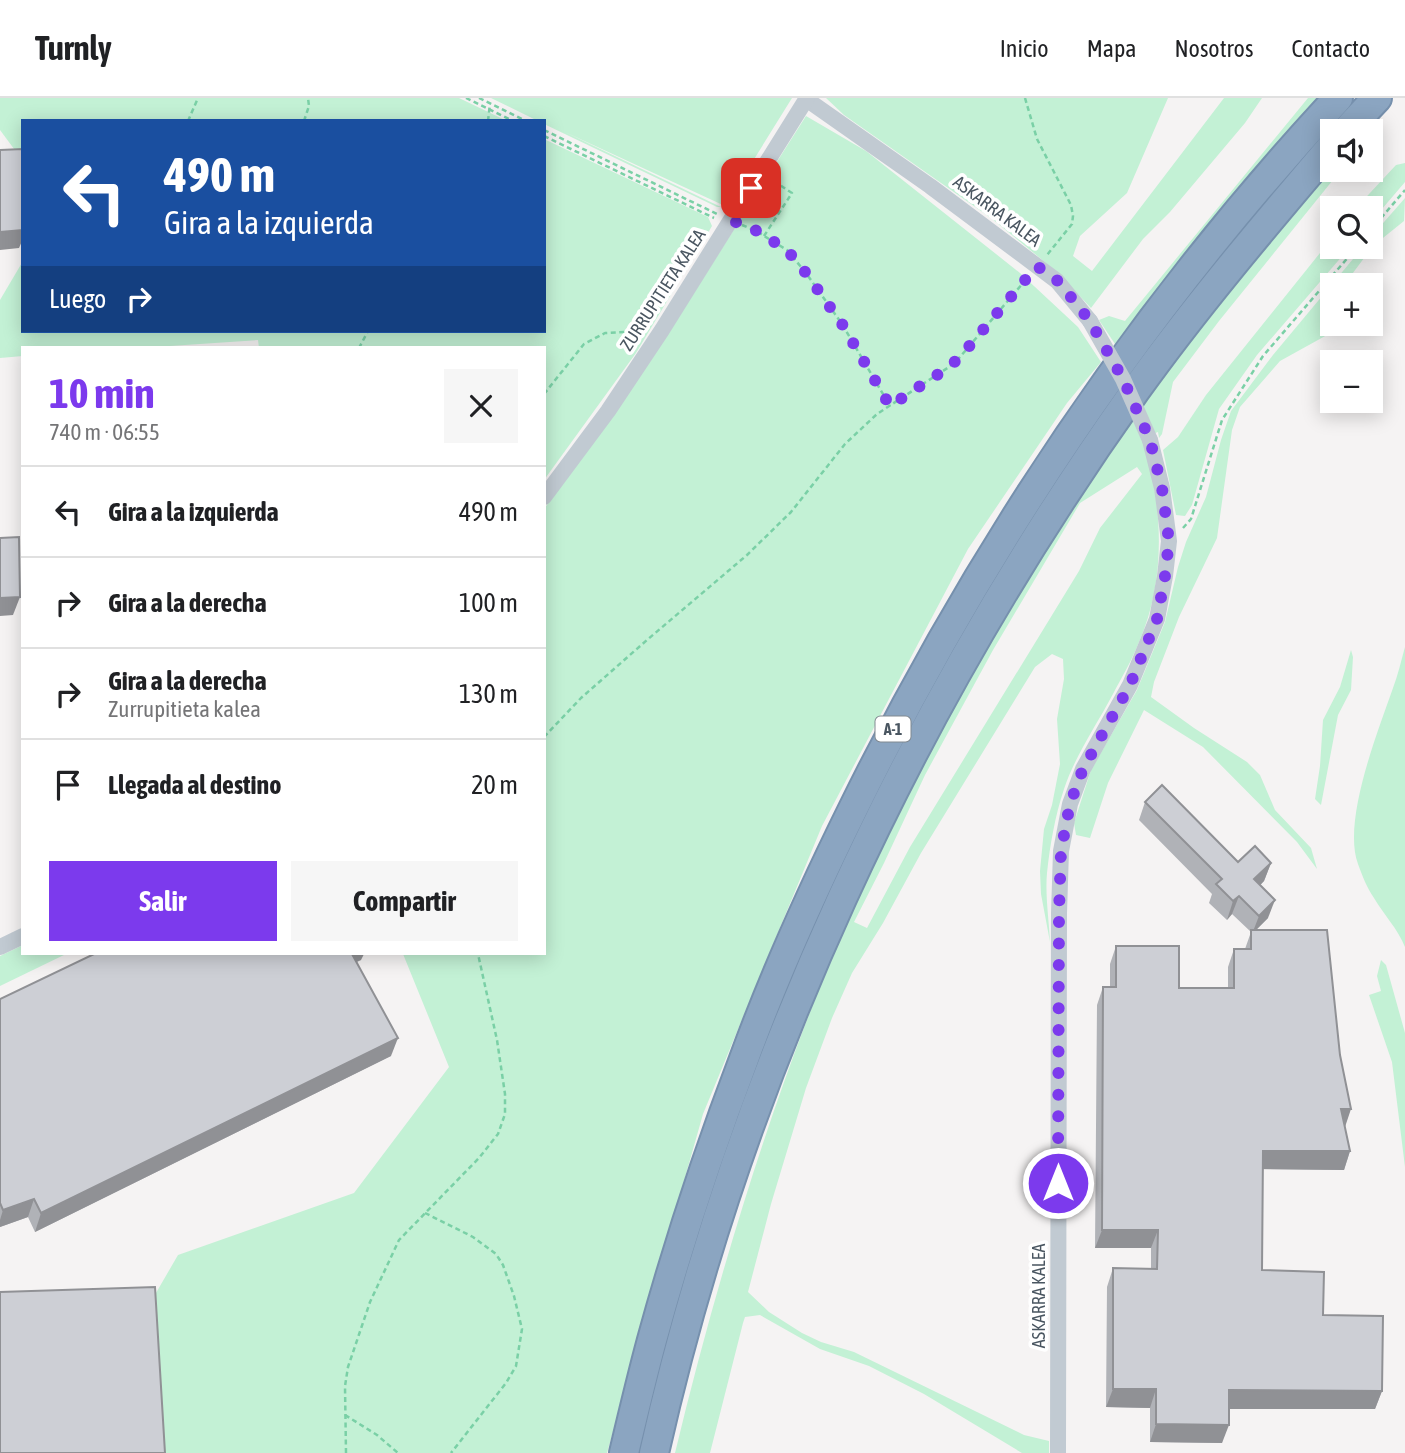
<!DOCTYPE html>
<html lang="es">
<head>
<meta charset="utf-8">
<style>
  body { margin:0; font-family:"Asap Condensed",sans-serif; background:#f6f6f6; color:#202124; height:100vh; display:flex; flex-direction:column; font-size:26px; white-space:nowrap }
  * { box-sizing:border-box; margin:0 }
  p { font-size:23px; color:#757577 }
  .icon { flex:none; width:38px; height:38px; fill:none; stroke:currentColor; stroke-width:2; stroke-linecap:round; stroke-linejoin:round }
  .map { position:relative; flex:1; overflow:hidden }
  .panel { position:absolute; left:21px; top:248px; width:525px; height:609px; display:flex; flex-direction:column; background:#fff; border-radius:0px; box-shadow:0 4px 18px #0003 }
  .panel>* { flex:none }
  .guide { position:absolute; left:21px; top:21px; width:525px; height:214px; border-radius:0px; box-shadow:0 4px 18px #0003; background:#1a4fa0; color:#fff; overflow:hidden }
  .fabs { position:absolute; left:1320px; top:21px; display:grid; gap:14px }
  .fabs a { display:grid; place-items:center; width:63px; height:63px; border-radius:0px; background:#fff; box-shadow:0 4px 18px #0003; font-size:35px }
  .pin { position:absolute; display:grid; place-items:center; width:60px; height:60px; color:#fff; margin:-30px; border-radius:14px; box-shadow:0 4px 10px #0006 }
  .me { position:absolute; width:77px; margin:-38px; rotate:0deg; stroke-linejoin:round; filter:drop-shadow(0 0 5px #0008) }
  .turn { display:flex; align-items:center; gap:24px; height:147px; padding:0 28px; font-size:32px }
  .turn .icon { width:91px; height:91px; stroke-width:2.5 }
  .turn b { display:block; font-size:49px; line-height:60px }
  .then { display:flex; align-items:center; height:66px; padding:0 28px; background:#0003; gap:14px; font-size:26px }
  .round { display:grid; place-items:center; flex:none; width:74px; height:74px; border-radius:0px; background:#f6f6f6 }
  .head { display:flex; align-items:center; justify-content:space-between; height:119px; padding:0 28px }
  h1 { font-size:42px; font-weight:700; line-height:52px; color:#7c3aed }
  .button { display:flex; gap:14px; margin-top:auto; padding:14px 28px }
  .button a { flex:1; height:80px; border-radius:0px; background:#7c3aed; color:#fff; font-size:28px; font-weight:700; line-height:80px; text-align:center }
  .button a+a { background:#f6f6f6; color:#202124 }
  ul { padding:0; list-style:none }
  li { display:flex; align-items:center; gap:21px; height:91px; padding:0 28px; border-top:2px solid #e0e0e0 }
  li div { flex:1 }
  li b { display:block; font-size:26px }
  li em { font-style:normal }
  header { display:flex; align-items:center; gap:42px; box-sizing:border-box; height:98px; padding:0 35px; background:#fff; border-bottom:2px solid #e0e0e0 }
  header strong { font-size:33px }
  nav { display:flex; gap:38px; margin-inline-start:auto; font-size:24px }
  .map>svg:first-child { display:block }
  .green { fill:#c3f1d5; fill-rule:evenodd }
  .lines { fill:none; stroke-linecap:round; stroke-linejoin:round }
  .highway-casing { stroke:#7690ad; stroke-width:32 }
  .path { stroke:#7ad0a6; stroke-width:2.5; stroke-dasharray:5 3.5; stroke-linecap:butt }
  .street { stroke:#c1cad2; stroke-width:16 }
  .highway { stroke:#8ba5c1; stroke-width:28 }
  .street-bridge { stroke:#c1cad2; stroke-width:16 }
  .wall { fill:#b0b2b7 }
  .shaded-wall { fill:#909195 }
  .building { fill:#cdcfd5; stroke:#909195; stroke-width:2 }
  .route { stroke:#7c3aed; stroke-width:12; stroke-dasharray:0 21.6 }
  .labels { text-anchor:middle; stroke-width:7; stroke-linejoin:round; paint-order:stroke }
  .shield { fill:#fff; stroke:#808990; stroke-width:2 }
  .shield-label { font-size:16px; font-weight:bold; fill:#4a5661 }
  .street-label { font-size:18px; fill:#4a5661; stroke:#fff }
</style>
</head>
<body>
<header>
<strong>Turnly</strong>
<nav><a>Inicio</a><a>Mapa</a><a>Nosotros</a><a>Contacto</a></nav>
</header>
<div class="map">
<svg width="1405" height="1355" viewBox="0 0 1405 1355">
  <rect width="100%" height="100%" fill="#f5f3f3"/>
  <g class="green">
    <polygon points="0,0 459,0 507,23 23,23 23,63 0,32"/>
    <polygon points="491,0 792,0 725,108 565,34 721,109 717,109 544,26 544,23 538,23"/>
    <polygon points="826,0 1168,0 1127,95 1080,138 1073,158 1092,173 1224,0 1262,0 1245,25 1170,114 1143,141 1091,210 1057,174 991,120 844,17"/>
    <polygon points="1308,0 1321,0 1117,249 1099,222 1109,218 1125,223"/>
    <polygon points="806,18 866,53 1020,175 1078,229 1101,264 1067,305 968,451 822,728 703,1016 607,1355 157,1355 149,1207 178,1157 354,1095 449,969 403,856 544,856 544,411 651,262"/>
    <polygon points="544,41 708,119 712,128 636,255 544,382 544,250 259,250 258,242 140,250 23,250 23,258 0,260 0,202 23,163 23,233 544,233"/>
    <polygon points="1405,65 1405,84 1370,125 1370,110 1356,110 1396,67"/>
    <path d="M1332 69V72H1341L1219 223 1173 284 1162 336 1159 340 1158 334 1142 340C1163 405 1167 480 1139 544 1132 562 1122 579 1113 596 1096 628 1075 658 1064 691 1055 718 1050 747 1047 775 1045 797 1049 822 1050 844L1041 796 1040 773 1044 731 1052 707 1060 666 1057 621 1064 581 1063 561 1052 556 1035 569 921 755 883 825 852 875 832 920 806 990 771 1106 748 1194 769 1214 802 1235 821 1244 854 1254 1024 1337 1049 1343V1355H1022L924 1296 869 1268 820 1251 760 1217 745 1219 743 1225 710 1355H675C723 1156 785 959 869 771 879 749 891 727 902 706 927 655 953 606 982 557 1050 438 1125 324 1209 215 1247 165 1291 118 1332 69ZM1137 369 1142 376 1100 430 1079 473 910 749 867 830 854 824 884 765 925 677 993 552 1080 405Z"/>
    <polygon points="1405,100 1404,123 1373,148 1344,187 1332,187 1332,221 1327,237 1280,263 1240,309 1232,332 1217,440 1179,519 1154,584 1151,599 1194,630 1247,664 1260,677 1275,712 1311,750 1317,771 1297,744 1203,649 1144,612 1108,685 1090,740 1076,737 1074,725 1091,672 1137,592 1165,524 1178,469 1186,444 1206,399 1221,342 1231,313 1273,257 1363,149 1370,149 1370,140"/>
    <polygon points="1332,140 1332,149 1350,149 1257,257 1219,311 1192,407 1185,418 1176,417 1163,352 1178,339 1206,297"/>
    <path d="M1405 549V849C1398 831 1384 817 1374 800 1367 790 1362 777 1358 766 1342 723 1378 633 1393 590 1398 577 1401 563 1405 549Z"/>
    <polygon points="1351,552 1353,559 1351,592 1338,617 1321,707 1315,701 1320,668 1323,622 1340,589"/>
    <polygon points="23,847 23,856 66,856 0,888 0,858"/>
    <polygon points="1381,862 1386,867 1405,935 1405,1069 1392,964 1369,897 1381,893 1377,878"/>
  </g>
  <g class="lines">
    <defs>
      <g id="highway">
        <polyline points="1346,33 1377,0"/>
        <path d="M624 1355C633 1317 642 1279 652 1242 678 1147 709 1053 744 961 775 876 813 792 853 711 980 453 1142 211 1338 0"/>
        <path d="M654 1355C739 976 910 609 1135 293 1196 208 1264 128 1332 48"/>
      </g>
    </defs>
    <use href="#highway" class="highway-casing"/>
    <g class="path">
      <polyline points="466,0 513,23"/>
      <polyline points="479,0 526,23"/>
      <polyline points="1025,0 1037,41 1071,107 1073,118 1072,126 1047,157"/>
      <polyline points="188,23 198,0"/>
      <polyline points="304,23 309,8 308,0"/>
      <polyline points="488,23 490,5"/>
      <polyline points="544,32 717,116"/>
      <polyline points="544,38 714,120"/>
      <polyline points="742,127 756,133 787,152 806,175 842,226 890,308"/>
      <polyline points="1370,133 1405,92"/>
      <polyline points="764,138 792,95 772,82"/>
      <polyline points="359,250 368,233"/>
      <polyline points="544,296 584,246 605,235 643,233"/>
      <polyline points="1183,430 1191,421 1222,322 1263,258 1357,149"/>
      <polyline points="544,639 581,600 647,542 747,457 791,414 845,346 877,316 949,269 960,259 1029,178"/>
      <polyline points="425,1115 473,1139 496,1156 503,1167 514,1198 522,1231 516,1268 506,1285 451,1355"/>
      <polyline points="345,1317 377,1337 398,1355"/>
      <polyline points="346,1355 345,1288 348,1269 370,1204 399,1142 479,1060 498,1036 505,1016 505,996 497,942 478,856"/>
    </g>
    <g class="street">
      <polyline points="806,1 930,88 1057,183 1090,223"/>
      <polyline points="544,399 608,313 662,232 807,0"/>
      <polyline points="0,849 23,838"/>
      <polyline points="1058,1355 1059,815 1061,753 1070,706 1083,671 1130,587 1157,521 1165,478 1169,443 1162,390 1150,342"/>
    </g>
    <use href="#highway" class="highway"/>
    <polyline class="street-bridge" points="1090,223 1123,281 1150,342"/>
  </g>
  <g class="wall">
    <polygon points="1145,704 1238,764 1271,765 1264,783 1260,787 1268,820 1256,832 1345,1029 1350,1053 1344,1072 1263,1071 1262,1172 1323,1217 1382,1293 1375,1311 1229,1311 1222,1345 1150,1344 1150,1310 1106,1309 1107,1189 1113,1170 1151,1171 1151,1150 1095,1150 1097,907 1103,889 1110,889 1110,866 1116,848 1179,890 1228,890 1228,869 1234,851 1245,851 1251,834 1232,816 1227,822 1209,805 1212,796 1139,722"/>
    <polygon points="361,862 357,864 391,958 35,1134 28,1119 0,1129 0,901"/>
  </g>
  <g class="shaded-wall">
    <polygon points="23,132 23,141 19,150 0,152 0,134"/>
    <polygon points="20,499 13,517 0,518 0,500"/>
    <polygon points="1271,765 1264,783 1248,800 1254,781"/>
    <polygon points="1239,798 1232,816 1227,822 1233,803"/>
    <polygon points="1275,802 1268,820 1252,836 1259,818"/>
    <polygon points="348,856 364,856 361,862 343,869"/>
    <polygon points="398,940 391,958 35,1134 41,1115"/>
    <polygon points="1341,1011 1351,1011 1345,1029"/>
    <polygon points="1263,1053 1350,1053 1344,1072 1257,1071"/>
    <polygon points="34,1101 28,1119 0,1129 0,1122 3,1112"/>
    <polygon points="1102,1132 1158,1132 1151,1150 1095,1150"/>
    <polygon points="1113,1291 1156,1291 1150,1310 1106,1309"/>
    <polygon points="1229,1292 1382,1293 1375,1311 1223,1311"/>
    <polygon points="1156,1326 1229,1327 1222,1345 1150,1344"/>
  </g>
  <g class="building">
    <polygon points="23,51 23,132 0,134 0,52"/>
    <polygon points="19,439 20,499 0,500 0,440"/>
    <polygon points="1162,687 1238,764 1255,748 1271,765 1254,781 1275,802 1259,818 1239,798 1233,803 1216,786 1222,781 1145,704"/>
    <polygon points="1251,832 1327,832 1340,957 1351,1011 1341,1011 1350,1053 1263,1053 1262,1172 1324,1174 1323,1217 1383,1218 1382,1293 1229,1292 1229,1327 1156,1326 1156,1291 1113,1291 1113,1170 1157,1171 1158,1132 1102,1132 1103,889 1116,889 1116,848 1179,848 1179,890 1234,890 1234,851 1251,851"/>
    <polygon points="94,856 352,856 398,940 41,1115 34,1101 3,1112 0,1105 0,901"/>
    <polygon points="155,1189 165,1355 0,1355 0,1194"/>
  </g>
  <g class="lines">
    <polyline class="route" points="751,90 731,122 757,133 787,152 806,175 842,226 890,308 949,269 960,259 1037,168 1058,183 1090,223 1123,281 1150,342 1162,390 1169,443 1165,478 1157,521 1130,587 1083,671 1070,706 1061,753 1059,814 1058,1085"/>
  </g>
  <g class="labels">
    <rect class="shield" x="875.5" y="618.5" width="35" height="25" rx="5"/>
    <g class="shield-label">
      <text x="893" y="637">A-1</text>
    </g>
    <g class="street-label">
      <text transform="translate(997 113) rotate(37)" y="6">ASKARRA KALEA</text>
      <text transform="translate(663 192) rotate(-57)" y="6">ZURRUPITIETA KALEA</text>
      <text transform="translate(1039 1198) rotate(-90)" y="6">ASKARRA KALEA</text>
    </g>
  </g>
</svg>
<div class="fabs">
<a><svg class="icon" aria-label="sound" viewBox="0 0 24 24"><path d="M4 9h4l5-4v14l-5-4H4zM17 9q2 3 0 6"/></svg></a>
<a><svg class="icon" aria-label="search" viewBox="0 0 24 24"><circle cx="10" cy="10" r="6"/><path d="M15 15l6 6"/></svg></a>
<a>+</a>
<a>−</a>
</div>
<div class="pin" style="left:751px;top:90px;background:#d93025"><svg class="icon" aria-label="arrive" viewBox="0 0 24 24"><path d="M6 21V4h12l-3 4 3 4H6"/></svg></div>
<svg class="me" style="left:1058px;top:1085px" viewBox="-20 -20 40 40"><circle r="17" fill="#7c3aed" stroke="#fff" stroke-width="3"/><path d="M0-11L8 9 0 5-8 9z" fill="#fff"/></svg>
<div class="guide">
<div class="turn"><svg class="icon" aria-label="left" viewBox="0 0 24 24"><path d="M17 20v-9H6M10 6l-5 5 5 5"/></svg><div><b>490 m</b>Gira a la izquierda</div></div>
<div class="then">Luego<svg class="icon" aria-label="right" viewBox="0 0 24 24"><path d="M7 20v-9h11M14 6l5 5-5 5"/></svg></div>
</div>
<section class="panel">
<div class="head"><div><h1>10 min</h1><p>740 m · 06:55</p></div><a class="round"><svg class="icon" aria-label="close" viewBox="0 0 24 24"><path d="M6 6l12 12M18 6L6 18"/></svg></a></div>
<ul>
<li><svg class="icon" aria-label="left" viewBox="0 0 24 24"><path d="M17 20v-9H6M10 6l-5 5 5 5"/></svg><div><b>Gira a la izquierda</b></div><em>490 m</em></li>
<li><svg class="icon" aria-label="right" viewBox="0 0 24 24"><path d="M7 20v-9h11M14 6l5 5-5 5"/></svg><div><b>Gira a la derecha</b></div><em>100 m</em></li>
<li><svg class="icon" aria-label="right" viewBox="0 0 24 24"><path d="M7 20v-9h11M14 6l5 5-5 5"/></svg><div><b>Gira a la derecha</b><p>Zurrupitieta kalea</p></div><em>130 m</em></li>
<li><svg class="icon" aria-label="arrive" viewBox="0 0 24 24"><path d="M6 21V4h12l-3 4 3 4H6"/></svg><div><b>Llegada al destino</b></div><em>20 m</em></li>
</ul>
<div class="button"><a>Salir</a><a>Compartir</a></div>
</section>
</div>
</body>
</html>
